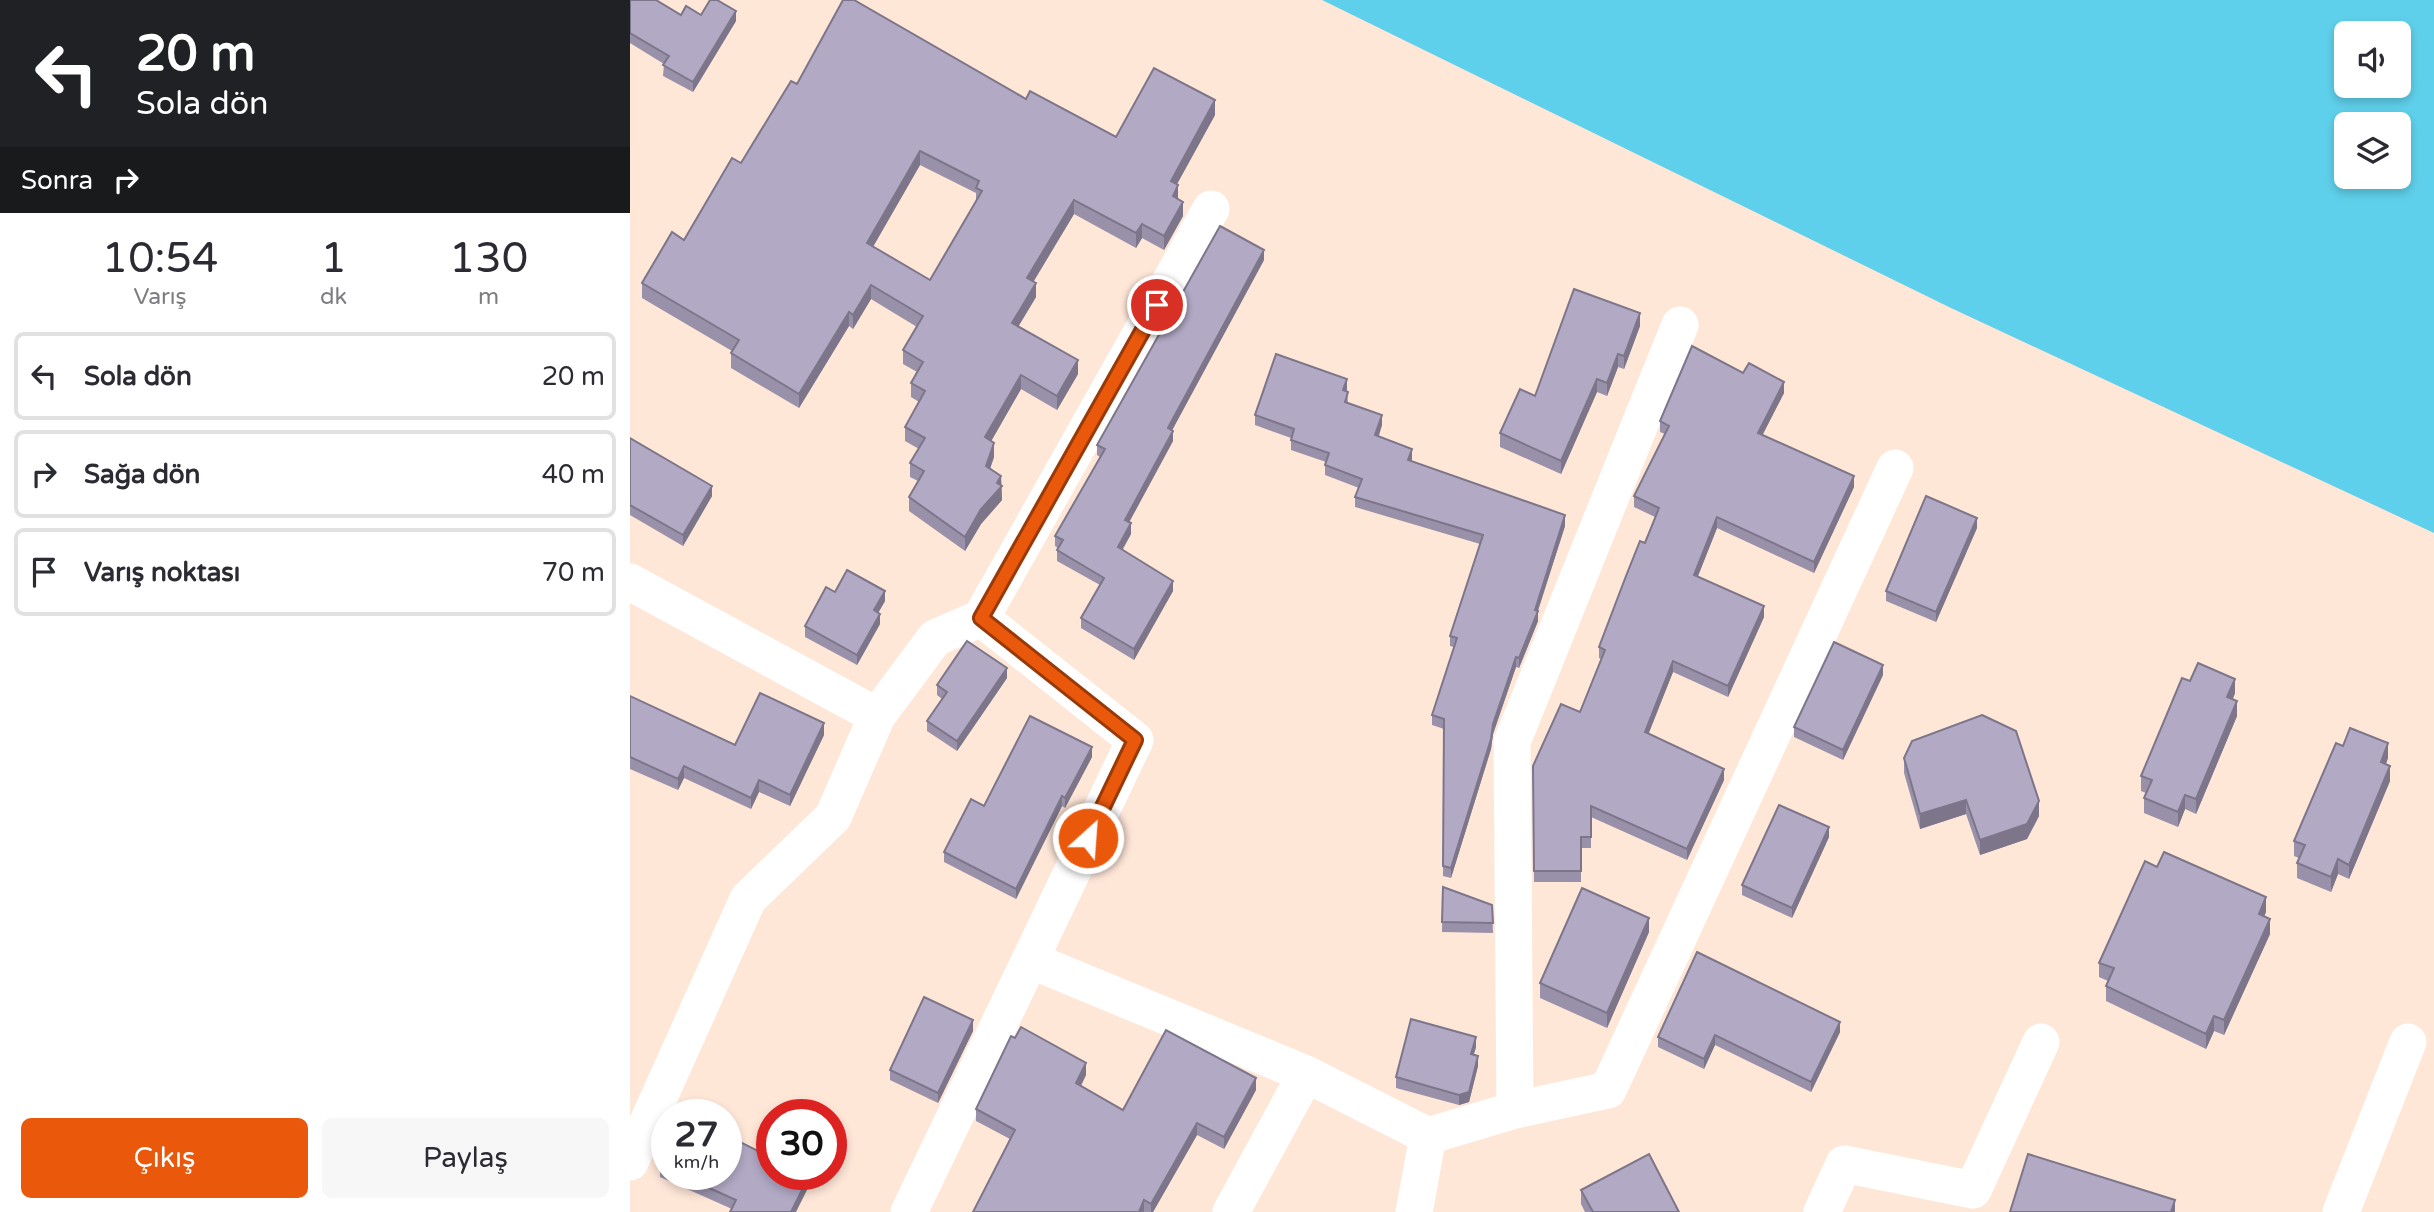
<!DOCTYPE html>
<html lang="tr">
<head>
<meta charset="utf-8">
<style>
  body { margin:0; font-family:"Varela Round",sans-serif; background:#f7f7f7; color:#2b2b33; height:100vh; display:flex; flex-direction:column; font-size:26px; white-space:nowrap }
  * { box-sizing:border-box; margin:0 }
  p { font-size:23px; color:#7c7c81 }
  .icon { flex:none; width:38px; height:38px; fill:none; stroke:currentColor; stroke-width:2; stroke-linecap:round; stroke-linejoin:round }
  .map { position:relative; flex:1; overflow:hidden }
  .sheet { display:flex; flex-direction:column; background:#fff; width:630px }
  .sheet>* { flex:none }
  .guide { background:#202124; color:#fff; overflow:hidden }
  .tools { position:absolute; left:1704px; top:21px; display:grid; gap:14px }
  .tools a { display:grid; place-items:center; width:77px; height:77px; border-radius:10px; background:#fff; box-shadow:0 4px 10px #0003; font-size:35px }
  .speed { position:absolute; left:21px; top:1099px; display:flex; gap:14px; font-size:35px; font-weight:700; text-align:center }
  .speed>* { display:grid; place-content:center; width:91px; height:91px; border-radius:50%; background:#fff; box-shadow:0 4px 10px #0003; line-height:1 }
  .speed small { font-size:18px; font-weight:400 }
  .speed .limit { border:10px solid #d22; background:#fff; color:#111 }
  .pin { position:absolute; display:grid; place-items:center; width:60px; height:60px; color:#fff; margin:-30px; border:4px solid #fff; border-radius:50%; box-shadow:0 2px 7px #0007 }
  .me { position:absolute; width:77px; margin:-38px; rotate:26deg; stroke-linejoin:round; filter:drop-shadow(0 0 5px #0008) }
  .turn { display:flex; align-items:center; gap:24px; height:147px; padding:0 21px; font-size:32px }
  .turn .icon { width:91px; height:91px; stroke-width:2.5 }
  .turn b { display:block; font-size:49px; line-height:60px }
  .then { display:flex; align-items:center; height:66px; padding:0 21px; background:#0003; gap:14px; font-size:26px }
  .eta { display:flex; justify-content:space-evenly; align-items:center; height:119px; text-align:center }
  .eta b { font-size:42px; font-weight:600; line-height:49px }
  .primary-button { display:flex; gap:14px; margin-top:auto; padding:14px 21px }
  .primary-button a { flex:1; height:80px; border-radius:10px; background:#ea580c; color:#fff; font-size:28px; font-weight:600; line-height:80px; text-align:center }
  .primary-button a+a { background:#f7f7f7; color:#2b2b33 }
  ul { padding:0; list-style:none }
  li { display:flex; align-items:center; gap:21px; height:88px; margin:0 14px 10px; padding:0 7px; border:4px solid #e1e1e2; border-radius:10px }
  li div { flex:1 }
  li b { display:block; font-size:26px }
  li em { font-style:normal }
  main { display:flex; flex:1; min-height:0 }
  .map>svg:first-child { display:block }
  .water { fill:#5fd0eb; fill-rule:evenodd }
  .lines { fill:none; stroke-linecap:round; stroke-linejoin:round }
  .minor { stroke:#fff; stroke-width:37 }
  .wall { fill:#9991a9; fill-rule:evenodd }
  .shaded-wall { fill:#7d768a }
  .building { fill:#b2a9c5; stroke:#7d768a; stroke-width:2; fill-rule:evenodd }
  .route-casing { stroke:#983908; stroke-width:18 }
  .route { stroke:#ea580c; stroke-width:12 }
</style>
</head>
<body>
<main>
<section class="sheet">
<div class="guide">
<div class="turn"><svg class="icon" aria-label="left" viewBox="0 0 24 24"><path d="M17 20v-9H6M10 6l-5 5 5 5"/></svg><div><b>20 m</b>Sola dön</div></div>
<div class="then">Sonra<svg class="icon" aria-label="right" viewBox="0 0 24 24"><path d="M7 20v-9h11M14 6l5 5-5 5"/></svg></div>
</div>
<div class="eta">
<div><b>10:54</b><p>Varış</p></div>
<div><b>1</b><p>dk</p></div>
<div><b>130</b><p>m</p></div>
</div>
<ul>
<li><svg class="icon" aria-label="left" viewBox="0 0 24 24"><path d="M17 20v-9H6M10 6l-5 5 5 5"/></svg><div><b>Sola dön</b></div><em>20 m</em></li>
<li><svg class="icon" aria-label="right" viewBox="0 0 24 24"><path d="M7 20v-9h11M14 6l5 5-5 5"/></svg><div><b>Sağa dön</b></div><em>40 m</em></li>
<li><svg class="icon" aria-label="arrive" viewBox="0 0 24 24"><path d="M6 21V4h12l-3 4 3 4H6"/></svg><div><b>Varış noktası</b></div><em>70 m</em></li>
</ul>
<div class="primary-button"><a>Çıkış</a><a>Paylaş</a></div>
</section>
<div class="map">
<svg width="1804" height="1212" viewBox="0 0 1804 1212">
  <rect width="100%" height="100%" fill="#ffe7d8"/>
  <path class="water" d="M692 0H1804V533L1321 308ZM1717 33H1769V86H1717ZM1717 124H1769V177H1717Z"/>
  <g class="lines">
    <g class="minor">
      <polyline points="581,209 351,618 505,740 400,960 676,1074 798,1136"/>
      <polyline points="0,582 247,716"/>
      <polyline points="885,1110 978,1090 1265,468"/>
      <polyline points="0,1162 118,899 203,817 247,716 305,638 351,618"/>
      <polyline points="279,1212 400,960"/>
      <polyline points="601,1212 676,1074"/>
      <polyline points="784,1212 798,1136 885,1110 882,742 1050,325"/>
      <polyline points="1192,1212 1214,1164 1343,1190 1411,1042"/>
      <polyline points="1711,1212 1778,1042"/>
    </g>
  </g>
  <g class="wall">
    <polygon points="0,0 51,15 71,15 106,21 63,92 33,76 34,64 0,43"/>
    <path d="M167 84 396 99 486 137 585 115 547 184 548 199 553 216 534 250 512 238 506 248 444 214 404 281 406 297 388 327 448 374 427 410 391 389 361 441 364 457 360 469 371 476 372 500 351 524 335 551 279 511V497L288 481 280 477V463L289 449 275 441V427L289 402 281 397V383L287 372 273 364V350L287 327 241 299 223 329 219 326 169 408 101 368V353L102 351 12 298V283L54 240 111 163ZM290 165 346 193V201L300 280 243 247Z"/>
    <polygon points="634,260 542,430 543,441 499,522 501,534 493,549 543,591 504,660 451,628 451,618 470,585 427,561 427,550 428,548 425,546 425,536 470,457 467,455 467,445"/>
    <polygon points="1010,326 994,369 988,367 977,396 967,392 931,474 870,447 870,433 905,396"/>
    <polygon points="1113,373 1154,393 1132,435 1224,487 1184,573 1087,528 1068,576 1134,617 1098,697 1043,672 1018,733 1094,780 1057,860 961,817 961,848 951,848 951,882 904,882 903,766 950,712 971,659 969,658 969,647 1025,517 1004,507 1004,496 1035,434 1030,432 1030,421"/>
    <polygon points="717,389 718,403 752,425 749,436 782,459 781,461 935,526 908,611 908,621 889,668 886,667 863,734 861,749 821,878 813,876 814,729 802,725 802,715 824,647 820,646 820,636 850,544 725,507 725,497 729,488 695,475 695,465 696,462 661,450 661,438 625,425 625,415"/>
    <polygon points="0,438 82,496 53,546 0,515"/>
    <polygon points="1347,528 1306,622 1256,601 1256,591"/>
    <polygon points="205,592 255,601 248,613 250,624 227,665 175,637 175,626"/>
    <polygon points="1253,675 1213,760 1164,737 1164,727"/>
    <polygon points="377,678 327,751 297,731 297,721 312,699 307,695 307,685"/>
    <polygon points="1560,681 1605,693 1603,699 1607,716 1566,814 1555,809 1548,827 1514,813 1514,798 1516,793 1511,791 1511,776"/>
    <polygon points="0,696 105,745 194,735 160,806 129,792 121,809 54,778 48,790 0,769"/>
    <polygon points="1713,746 1758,758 1756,764 1760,781 1719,879 1708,874 1701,892 1667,878 1667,863 1669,858 1664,856 1664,841"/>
    <polygon points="462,757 435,808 432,806 386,899 314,862 314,852 354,806"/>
    <polygon points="1274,758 1409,816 1397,839 1350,855 1336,814 1290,829 1274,773"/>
    <polygon points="1199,837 1162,918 1112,895 1112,885"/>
    <polygon points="813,887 862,905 863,933 812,932"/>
    <polygon points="1636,912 1634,916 1640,934 1594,1035 1584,1031 1576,1049 1476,1001 1476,986 1478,981 1469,977 1469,963"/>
    <polygon points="1019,932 977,1028 910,998 910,983"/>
    <polygon points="1067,952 1210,1032 1181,1092 1085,1045 1074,1069 1028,1047 1028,1037"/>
    <polygon points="343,1031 308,1103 260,1080 260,1070"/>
    <polygon points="846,1047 843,1055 848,1066 839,1102 829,1105 766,1088 766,1077"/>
    <polygon points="456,1075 451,1086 493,1110 626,1090 594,1149 567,1135 523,1212 343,1212 380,1139 346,1121 346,1109"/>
    <polygon points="96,1122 98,1133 98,1134 102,1138 179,1186 102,1209 30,1177 30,1166 37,1152 37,1174 96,1174"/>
    <polygon points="951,1190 1049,1212 955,1212 951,1204"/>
  </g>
  <g class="shaded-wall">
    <polygon points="106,11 106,21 63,92 63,82"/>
    <polygon points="585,100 585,115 541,195 541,181"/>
    <polygon points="290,151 290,165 237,257 237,243"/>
    <polygon points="548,185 548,199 543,196"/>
    <polygon points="444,200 444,214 397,292 397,278"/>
    <polygon points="553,202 553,216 534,250 534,236"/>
    <polygon points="512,224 512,238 506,248 506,233"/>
    <polygon points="634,250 634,260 538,438 538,428"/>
    <polygon points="406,283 406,297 382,337 382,323"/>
    <polygon points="241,285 241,299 223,329 223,315"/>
    <polygon points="219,312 219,326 169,408 169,394"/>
    <polygon points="1010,313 1010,326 994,369 994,356"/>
    <polygon points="988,354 988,367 977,396 977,383"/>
    <polygon points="448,360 448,374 427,410 427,396"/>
    <polygon points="391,375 391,389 355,452 355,437"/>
    <polygon points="717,379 717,389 713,400 713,390"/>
    <polygon points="967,379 967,392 931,474 931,461"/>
    <polygon points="1154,382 1154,393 1128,444 1128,433"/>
    <polygon points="752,415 752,425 745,445 745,435"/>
    <polygon points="543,431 543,441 495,530 495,520"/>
    <polygon points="364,443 364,457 356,480 356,466"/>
    <polygon points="782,449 782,459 778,470 778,460"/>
    <polygon points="371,476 372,500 351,524 335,551 335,537"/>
    <polygon points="1224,476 1224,487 1184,573 1184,562"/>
    <polygon points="82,486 82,496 53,546 53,535"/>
    <polygon points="935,515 935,526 906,616 908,611 908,621 889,668 889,658"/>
    <polygon points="1087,517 1087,528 1064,586 1064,575"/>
    <polygon points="1347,518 1347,528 1306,622 1306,612"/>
    <polygon points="501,523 501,534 488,557 488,547"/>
    <polygon points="543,581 543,591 504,660 504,649"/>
    <polygon points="255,591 255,601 244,620 244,610"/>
    <polygon points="1134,606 1134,617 1098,697 1098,686"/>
    <polygon points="250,614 250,624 227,665 227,655"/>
    <polygon points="886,657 886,667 863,734 861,749 821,878 821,868 863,724"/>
    <polygon points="1043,661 1043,672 1015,743 1015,732"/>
    <polygon points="1253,665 1253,675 1213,760 1213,750"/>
    <polygon points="377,668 377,678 327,751 327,741"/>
    <polygon points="1605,679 1605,693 1597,712 1597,697"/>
    <polygon points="1607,701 1607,716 1566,814 1566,799"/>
    <polygon points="194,723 194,735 160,806 160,795"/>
    <polygon points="1758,743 1758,758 1751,777 1751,762"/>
    <polygon points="462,747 462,757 435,808 435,798"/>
    <polygon points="54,766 54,778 48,790 48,779"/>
    <polygon points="1760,766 1760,781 1719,879 1719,865"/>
    <polygon points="1094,769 1094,780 1057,860 1057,849"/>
    <polygon points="129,780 129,792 121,809 121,798"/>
    <polygon points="1555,795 1555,809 1548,827 1548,812"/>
    <polygon points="432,796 432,806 386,899 386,889"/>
    <polygon points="1336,800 1336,814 1290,829 1290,814"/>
    <polygon points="1409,801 1409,816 1397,839 1350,855 1350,840"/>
    <polygon points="1199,827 1199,837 1162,918 1162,908"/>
    <polygon points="1708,859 1708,874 1701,892 1701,877"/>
    <polygon points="1636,897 1636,912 1629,929 1629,914"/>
    <polygon points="1019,918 1019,932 977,1028 977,1013"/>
    <polygon points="1640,919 1640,934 1594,1035 1594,1020"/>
    <polygon points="1584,1016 1584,1031 1576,1049 1576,1034"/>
    <polygon points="343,1020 343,1031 308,1103 308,1093"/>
    <polygon points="1210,1022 1210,1032 1181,1092 1181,1082"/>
    <polygon points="1085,1035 1085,1045 1074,1069 1074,1059"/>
    <polygon points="846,1037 846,1047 841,1065 841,1054"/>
    <polygon points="848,1056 848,1066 839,1102 829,1105 829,1095"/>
    <polygon points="456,1063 456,1075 446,1095 446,1083"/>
    <polygon points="626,1078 626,1090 594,1149 594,1137"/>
    <polygon points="567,1123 567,1135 523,1212 521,1212 521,1204"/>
    <polygon points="179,1176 179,1186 166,1212 161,1212"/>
    <polygon points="514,1200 514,1212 509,1212"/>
    <polygon points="1545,1200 1545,1212 1541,1212"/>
  </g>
  <g class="building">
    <polygon points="0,0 26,0 51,15 56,6 71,15 80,0 87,0 106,11 63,82 33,65 39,56 0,33"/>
    <path d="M213 0H224L396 99 400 91 486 137 524 68 585 100 541 181 548 185 543 196 553 202 534 236 512 224 506 233 444 200 397 278 406 283 382 323 448 360 427 396 391 375 355 437 364 443 356 466 371 476 367 483 372 486 351 509 335 537 279 497 294 471 280 463 295 438 275 427 295 391 281 383 293 362 273 350 293 316 241 285 223 315 219 312 169 394 101 353 109 340 12 283 42 232 54 240 102 158 111 163 161 81 167 84ZM290 151 349 181 346 188 352 191 300 280 237 243Z"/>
    <polygon points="590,226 634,250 538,428 543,431 495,520 501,523 488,547 543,581 504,649 451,618 474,578 427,550 433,540 425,536 475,449 467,445"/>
    <polygon points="944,289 1010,313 994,356 988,354 977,383 967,379 931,461 870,433 890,389 905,396"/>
    <polygon points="1062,346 1113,373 1119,363 1154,382 1128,433 1224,476 1184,562 1087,517 1064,575 1134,606 1098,686 1043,661 1015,732 1094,769 1057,849 961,806 961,837 951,837 951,871 904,871 903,766 931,704 950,712 975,650 969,647 996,576 1010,541 1015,543 1029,508 1004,496 1039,426 1030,421"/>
    <polygon points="646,354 717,379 713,390 718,392 715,402 752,415 745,435 782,449 778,460 935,515 905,610 908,611 889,658 886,657 863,724 861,739 821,868 813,866 814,719 802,715 827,638 820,636 853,535 725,497 732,479 695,465 699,453 661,440 664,429 625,415"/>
    <polygon points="0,438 82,486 53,535 0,505"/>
    <polygon points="1296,496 1347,518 1306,612 1256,591"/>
    <polygon points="217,570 255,591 244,610 250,614 227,655 175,626 196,587 205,592"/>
    <polygon points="337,641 377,668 327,741 297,721 317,692 307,685"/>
    <polygon points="1204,642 1253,665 1213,750 1164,727"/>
    <polygon points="1568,663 1605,679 1597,697 1607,701 1566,799 1555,795 1548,812 1514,798 1522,780 1511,776 1552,678 1560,681"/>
    <polygon points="130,693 194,723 160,795 129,780 121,798 54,766 48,779 0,757 0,696 105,745"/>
    <polygon points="1352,715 1386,731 1409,801 1397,824 1350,840 1336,800 1290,814 1274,758 1282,741"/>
    <polygon points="400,716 462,747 435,798 432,796 386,889 314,852 341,799 354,806"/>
    <polygon points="1720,728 1758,743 1751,762 1760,766 1719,865 1708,859 1701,877 1667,863 1675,845 1664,841 1706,743 1713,746"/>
    <polygon points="1149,805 1199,827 1162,908 1112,885"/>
    <polygon points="1534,852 1636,897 1629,914 1640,919 1594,1020 1584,1016 1576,1034 1476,986 1484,968 1469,963 1515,861 1527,867"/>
    <polygon points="813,887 862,905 863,923 812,922"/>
    <polygon points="952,888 1019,918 977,1013 910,983"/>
    <polygon points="1067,952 1210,1022 1181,1082 1085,1035 1074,1059 1028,1037"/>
    <polygon points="294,997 343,1020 308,1093 260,1070"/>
    <polygon points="781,1019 846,1037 841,1054 848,1056 839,1092 829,1095 766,1077"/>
    <polygon points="391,1027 456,1063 446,1083 493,1110 536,1030 626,1078 594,1137 567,1123 521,1204 514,1200 509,1212 343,1212 385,1130 346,1109 381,1036 385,1038"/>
    <polygon points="66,1109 80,1115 63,1115"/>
    <polygon points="96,1133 102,1138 142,1158 142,1174 175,1174 179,1176 161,1212 100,1212 106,1200 48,1174 96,1174"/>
    <polygon points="37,1152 37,1169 30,1166"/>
    <polygon points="1019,1154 1049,1212 963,1212 951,1190"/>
    <polygon points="1398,1154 1545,1200 1541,1212 1380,1212"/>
  </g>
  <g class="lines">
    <defs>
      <polyline id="route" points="458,838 505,740 351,618 527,305"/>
    </defs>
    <use href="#route" class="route-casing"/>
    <use href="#route" class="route"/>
  </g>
</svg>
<div class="tools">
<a><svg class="icon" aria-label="sound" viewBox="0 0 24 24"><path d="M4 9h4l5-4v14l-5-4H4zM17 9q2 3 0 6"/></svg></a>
<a><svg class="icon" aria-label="layers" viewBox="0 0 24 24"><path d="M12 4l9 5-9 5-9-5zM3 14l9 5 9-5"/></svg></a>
</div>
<div class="speed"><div>27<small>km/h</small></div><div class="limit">30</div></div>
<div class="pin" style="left:527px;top:305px;background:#d93025"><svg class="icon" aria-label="arrive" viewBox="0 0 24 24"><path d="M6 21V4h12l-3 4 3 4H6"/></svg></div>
<svg class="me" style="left:458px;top:838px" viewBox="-20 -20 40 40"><circle r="17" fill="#ea580c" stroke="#fff" stroke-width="3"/><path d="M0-11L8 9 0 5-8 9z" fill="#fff"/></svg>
</div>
</main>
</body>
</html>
